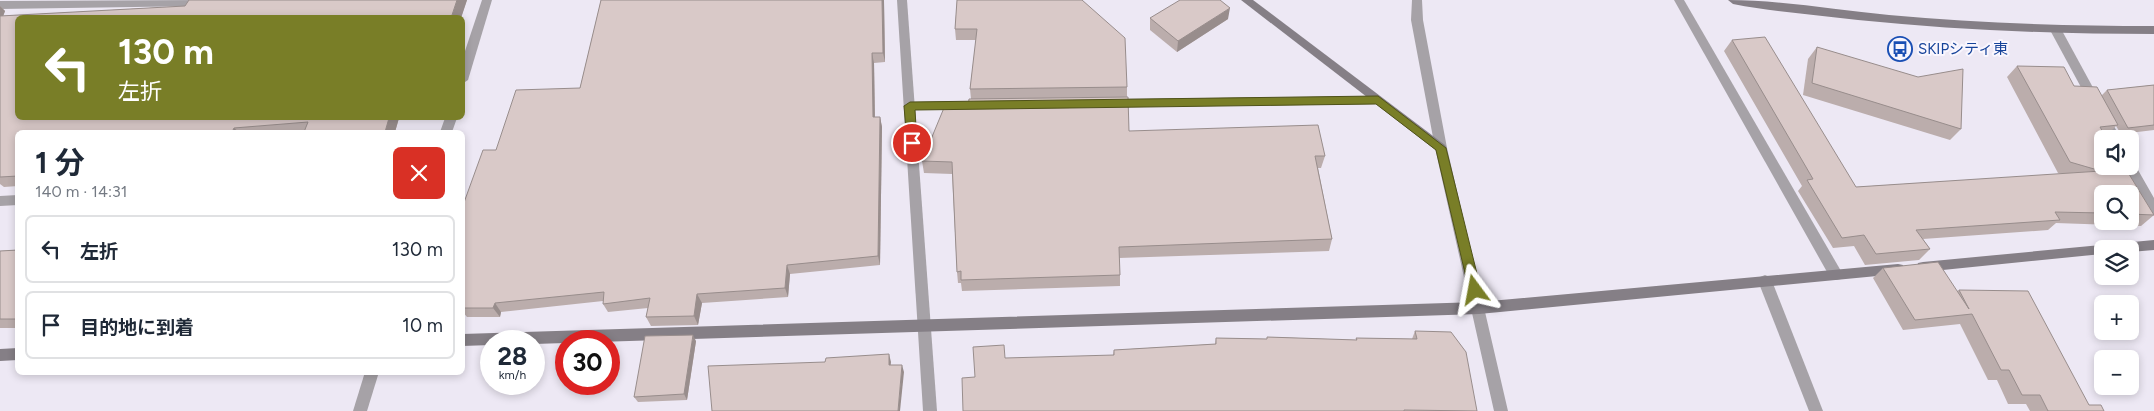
<!DOCTYPE html>
<html lang="ja">
<head>
<meta charset="utf-8">
<style>
  body { margin:0; font-family:Figtree,"Noto Sans JP",sans-serif; background:#f6f6f7; color:#1f2937; height:100vh; display:flex; flex-direction:column; font-size:19px; white-space:nowrap }
  * { box-sizing:border-box; margin:0 }
  p { font-size:16px; color:#747a83 }
  .icon { flex:none; width:28px; height:28px; fill:none; stroke:currentColor; stroke-width:2; stroke-linecap:round; stroke-linejoin:round }
  .map { position:relative; flex:1; overflow:hidden }
  .details { position:absolute; left:15px; top:130px; width:450px; height:245px; display:flex; flex-direction:column; background:#fff; border-radius:8px; box-shadow:0 2px 8px #0003 }
  .details>* { flex:none }
  .guide { position:absolute; left:15px; top:15px; width:450px; height:105px; border-radius:8px; box-shadow:0 2px 8px #0003; background:#797e27; color:#fff; overflow:hidden }
  .buttons { position:absolute; left:2094px; top:130px; display:grid; gap:10px }
  .buttons a { display:grid; place-items:center; width:45px; height:45px; border-radius:8px; background:#fff; box-shadow:0 2px 8px #0003; font-size:25px }
  .speed { position:absolute; left:480px; top:330px; display:flex; gap:10px; font-size:25px; font-weight:700; text-align:center }
  .speed>* { display:grid; place-content:center; width:65px; height:65px; border-radius:50%; background:#fff; box-shadow:0 2px 8px #0003; line-height:1 }
  .speed small { font-size:12px; font-weight:400 }
  .speed .limit { border:8px solid #d22; background:#fff; color:#111 }
  .pin { position:absolute; display:grid; place-items:center; width:42px; height:42px; color:#fff; margin:-21px; border:2px solid #fff; border-radius:50%; box-shadow:0 1px 5px #0007 }
  .me { position:absolute; width:55px; margin:-28px; rotate:347deg; stroke-linejoin:round; filter:drop-shadow(0 0 4px #0008) }
  .turn { display:flex; align-items:center; gap:18px; height:105px; padding:0 20px; font-size:22px }
  .turn .icon { width:65px; height:65px; stroke-width:2.5 }
  .turn b { display:block; font-size:35px; line-height:42px }
  .round { display:grid; place-items:center; flex:none; width:52px; height:52px; border-radius:8px; background:#f6f6f7 }
  .summary { display:flex; align-items:center; justify-content:space-between; height:85px; padding:0 20px }
  h1 { font-size:30px; font-weight:700; line-height:38px }
  ul { padding:0; list-style:none }
  li { display:flex; align-items:center; gap:15px; height:68px; margin:0 10px 8px; padding:0 10px; border:2px solid #e0e1e3; border-radius:8px }
  li div { flex:1 }
  li b { display:block; font-size:19px }
  li em { font-style:normal }
  .map>svg:first-child { display:block }
  .lines { fill:none; stroke-linecap:round; stroke-linejoin:round }
  .lane { fill:#a6a2a7; fill-rule:evenodd }
  .street { fill:#a6a2a7; fill-rule:evenodd }
  .secondary { fill:#857f86; fill-rule:evenodd }
  .wall { fill:#bbadac; fill-rule:evenodd }
  .shaded-wall { fill:#988d8c }
  .building { fill:#d9c9c8; stroke:#988d8c }
  .route { fill:#797e27; stroke:#4f5219 }
  .labels { text-anchor:middle; stroke-width:4; stroke-linejoin:round; paint-order:stroke }
  .transit-label { font-size:15px; fill:#164399; stroke:#f9f6fe; text-anchor:start }
</style>
</head>
<body>
<div class="map">
<svg width="2154" height="411" viewBox="0 0 2154 411">
  <rect width="100%" height="100%" fill="#ede8f4"/>
  <g class="lines">
    <g class="lane">
      <polygon points="1378,96 1384,100 1378,104 1112,107 1106,103 1112,99"/>
      <polygon points="984,101 990,105 984,109 909,110 903,106 909,102"/>
    </g>
    <g class="street">
      <polygon points="206,0 206,5 202,6 0,9 0,1"/>
      <polygon points="482,0 492,0 468,80 462,84 462,60"/>
      <polygon points="897,0 907,0 937,411 923,411"/>
      <polygon points="1412,0 1422,0 1423,20 1447,148 1508,411 1494,411 1435,148 1411,20"/>
      <polygon points="1674,0 1684,0 1841,271 1843,275 1841,279 1836,280 1831,279"/>
      <polygon points="2056,26 2060,27 2121,139 2109,139 2050,30"/>
      <polygon points="445,118 457,118 452,132 440,132"/>
      <polygon points="2130,161 2134,163 2154,198 2154,215 2150,214 2124,166 2130,166"/>
      <polygon points="18,195 18,205 0,206 0,196"/>
      <polygon points="1765,275 1770,277 1772,281 1823,411 1809,411 1758,281 1760,277"/>
      <polygon points="365,372 379,372 367,411 353,411"/>
    </g>
    <g class="secondary">
      <polygon points="1241,0 1253,0 1445,145 1447,148 1445,151 1437,151"/>
      <path d="M1728 0C1781 0 1836 10 1889 15 1977 23 2066 26 2154 26V34C2055 34 1956 30 1858 20 1816 15 1774 12 1733 4Z"/>
      <polygon points="2154,240 2154,250 2130,252 2130,249 2102,249 2102,254 1923,272 1918,271 1917,267 1918,263 1923,262"/>
      <polygon points="1898,264 1903,265 1904,269 1903,273 1898,274 1479,314 534,344 534,341 491,341 491,345 462,346 462,334 1479,302"/>
      <polygon points="18,348 18,360 0,361 0,349"/>
    </g>
  </g>
  <g class="wall">
    <polygon points="467,0 461,18 18,18 399,118 395,132 18,132 18,186 4,187 0,184 0,6 5,11 3,16 185,6"/>
    <polygon points="601,0 884,0 885,62 874,63 875,117 880,117 882,127 880,265 790,274 788,297 702,303 698,325 651,326 646,317 648,308 608,312 603,304 603,301 501,312 500,317 467,317 462,311 462,208 496,150 580,88"/>
    <polygon points="957,0 1127,87 1127,97 1129,131 1325,156 1321,168 1318,168 1332,239 1329,251 1119,258 1120,275 1120,286 962,291 961,283 958,283 957,272 952,174 924,173 922,161 968,107 971,99 970,89 976,40 956,40 955,29"/>
    <polygon points="1150,18 1228,19 1177,52 1150,30"/>
    <path d="M1732 40 1856 187 2062 174 2058 173 2007 77 2017 66 2101 96 2107 90 2154 85V130L2121 134 2116 126 2106 136 2154 215 2141 226 2056 223 2048 230 1923 239 1930 249 1919 260 1865 265 1854 246 1833 248 1798 191 1802 186 1724 51ZM2102 194H2130V221H2102Z"/>
    <polygon points="1817,47 1961,129 1950,140 1803,95 1808,59"/>
    <polygon points="18,250 18,328 0,328 0,251"/>
    <polygon points="1883,268 1957,291 1959,290 2089,405 2104,411 2030,411 2026,404 2008,404 1997,380 1988,380 1960,324 1903,330 1873,278"/>
    <polygon points="1415,331 1477,411 963,411 975,377 1113,355 1114,350 1215,344 1216,338 1267,339 1267,337 1356,340 1356,338 1412,339"/>
    <polygon points="696,341 687,400 638,402 634,397"/>
  </g>
  <g class="shaded-wall">
    <polygon points="457,0 467,0 461,18 451,18"/>
    <polygon points="882,0 884,0 884,2 885,62 883,53"/>
    <polygon points="0,6 5,11 0,25"/>
    <polygon points="1230,8 1228,19 1177,52 1178,41"/>
    <polygon points="872,53 874,63 875,127 873,117"/>
    <polygon points="880,117 882,127 880,265 878,256"/>
    <polygon points="389,118 399,118 395,132 385,132"/>
    <polygon points="234,128 239,132 232,132"/>
    <polygon points="787,265 790,274 788,297 785,288"/>
    <polygon points="697,294 702,303 698,325 694,316"/>
    <polygon points="495,303 501,312 500,317 493,308"/>
    <polygon points="693,335 696,341 687,400 684,394"/>
    <polygon points="889,354 891,362 890,372 889,365"/>
    <polygon points="902,365 904,372 900,411 898,411"/>
  </g>
  <g class="building">
    <polygon points="189,0 457,0 451,18 18,18 18,118 389,118 385,132 304,132 308,122 234,128 232,132 18,132 18,176 0,177 0,16 185,6"/>
    <polygon points="601,0 882,0 883,53 872,53 873,117 880,117 878,256 787,265 785,288 697,294 694,316 646,317 650,298 603,304 604,292 495,303 493,308 462,308 462,208 483,150 496,150 516,90 580,88"/>
    <polygon points="957,0 1082,0 1125,38 1127,87 970,89 977,29 955,29"/>
    <polygon points="1180,0 1220,0 1230,8 1178,41 1150,18"/>
    <polygon points="1765,37 1856,187 2101,171 2070,162 2017,66 2064,67 2074,86 2097,87 2118,125 2100,127 2107,139 2102,139 2102,166 2124,166 2154,215 2130,214 2130,194 2102,194 2102,213 2055,212 2060,220 1916,230 1930,249 1876,254 1864,235 1842,238 1807,180 1813,179 1732,40"/>
    <polygon points="1817,47 1918,77 1963,69 1961,129 1812,83"/>
    <polygon points="2154,85 2154,125 2128,128 2107,90"/>
    <polygon points="1128,97 1129,131 1318,125 1325,156 1315,156 1332,239 1119,247 1120,275 961,280 961,271 957,272 952,162 922,161 946,103 968,107 969,99"/>
    <polygon points="18,250 18,319 0,319 0,251"/>
    <polygon points="1938,262 1969,309 1959,290 2028,291 2089,405 2101,405 2104,411 2048,411 2040,395 2022,395 2009,370 2001,370 1972,314 1915,320 1883,268"/>
    <polygon points="1415,331 1451,332 1466,352 1477,411 1404,410 1404,411 963,411 962,378 975,377 973,347 1004,345 1005,358 1114,355 1114,350 1216,344 1216,338 1267,339 1267,337 1357,340 1356,338 1417,339"/>
    <polygon points="693,335 684,394 634,397 645,336"/>
    <polygon points="889,354 889,365 902,365 898,411 712,411 708,366 825,362 826,358"/>
  </g>
  <polygon class="route" points="1378,96 1446,148 1481,290 1479,294 1471,294 1469,290 1436,150 1376,104 915,110 917,143 912,147 907,143 904,106 910,102"/>
  <defs>
    <symbol id="bus-ring" viewBox="-11 -11 22 22"><circle r="9.5" fill="#f9f6fe" stroke="#1a4fb4" stroke-width="1.5"/><path d="M-5-6H5V4H4V6H2V4H-2V6H-4V4H-5ZM-3.5-4V0h7V-4ZM-3.5 1.2v1.5H-2V1.2ZM2 1.2v1.5H3.5V1.2Z" fill="#1a4fb4"/></symbol>
  </defs>
  <g fill-rule="evenodd">
    <use href="#bus-ring" x="1886" y="35" width="28" height="28"/>
  </g>
  <g class="labels">
    <g class="transit-label">
      <text x="1918" y="54">SKIPシティ東</text>
    </g>
  </g>
</svg>
<div class="buttons">
<a><svg class="icon" aria-label="sound" viewBox="0 0 24 24"><path d="M4 9h4l5-4v14l-5-4H4zM17 9q2 3 0 6"/></svg></a>
<a><svg class="icon" aria-label="search" viewBox="0 0 24 24"><circle cx="10" cy="10" r="6"/><path d="M15 15l6 6"/></svg></a>
<a><svg class="icon" aria-label="layers" viewBox="0 0 24 24"><path d="M12 4l9 5-9 5-9-5zM3 14l9 5 9-5"/></svg></a>
<a>+</a>
<a>−</a>
</div>
<div class="speed"><div>28<small>km/h</small></div><div class="limit">30</div></div>
<div class="pin" style="left:912px;top:143px;background:#d93025"><svg class="icon" aria-label="arrive" viewBox="0 0 24 24"><path d="M6 21V4h12l-3 4 3 4H6"/></svg></div>
<svg class="me" style="left:1475px;top:290px" viewBox="-20 -20 40 40"><path d="M0-17L14 15 0 8-14 15z" fill="#797e27" stroke="#fff" stroke-width="4"/></svg>
<div class="guide">
<div class="turn"><svg class="icon" aria-label="left" viewBox="0 0 24 24"><path d="M17 20v-9H6M10 6l-5 5 5 5"/></svg><div><b>130 m</b>左折</div></div>
</div>
<section class="details">
<div class="summary"><div><h1>1 分</h1><p>140 m · 14:31</p></div><a class="round" style="background:#d93025;color:#fff"><svg class="icon" aria-label="close" viewBox="0 0 24 24"><path d="M6 6l12 12M18 6L6 18"/></svg></a></div>
<ul>
<li><svg class="icon" aria-label="left" viewBox="0 0 24 24"><path d="M17 20v-9H6M10 6l-5 5 5 5"/></svg><div><b>左折</b></div><em>130 m</em></li>
<li><svg class="icon" aria-label="arrive" viewBox="0 0 24 24"><path d="M6 21V4h12l-3 4 3 4H6"/></svg><div><b>目的地に到着</b></div><em>10 m</em></li>
</ul>
</section>
</div>
</body>
</html>
